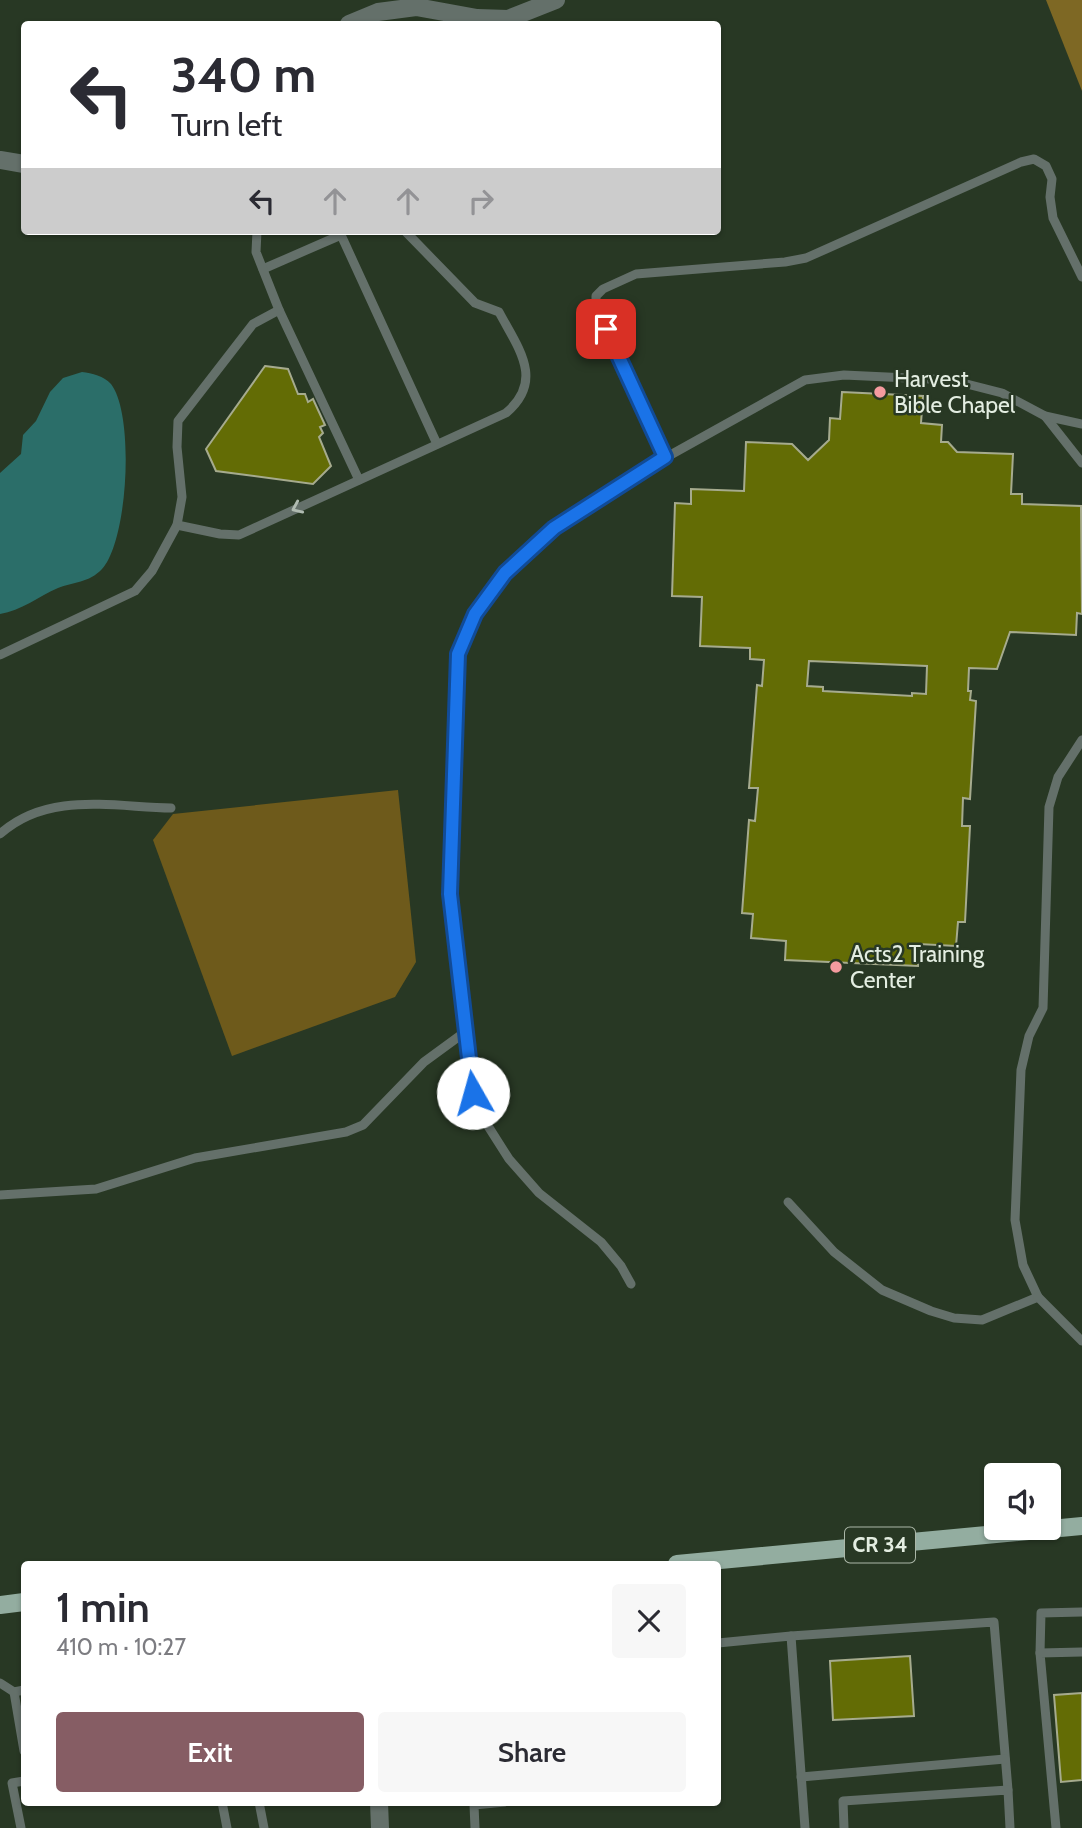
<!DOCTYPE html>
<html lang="en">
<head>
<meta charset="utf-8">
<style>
  body { margin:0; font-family:Cabin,sans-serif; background:#f7f7f7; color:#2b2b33; height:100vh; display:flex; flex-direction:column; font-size:26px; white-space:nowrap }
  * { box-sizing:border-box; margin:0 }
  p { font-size:23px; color:#7c7c81 }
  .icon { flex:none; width:38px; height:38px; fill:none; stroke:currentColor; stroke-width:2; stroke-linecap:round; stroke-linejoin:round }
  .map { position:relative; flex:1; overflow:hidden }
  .side { position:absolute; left:21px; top:1561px; width:700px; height:245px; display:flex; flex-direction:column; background:#fff; border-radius:7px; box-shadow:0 2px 5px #0004 }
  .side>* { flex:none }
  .top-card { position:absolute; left:21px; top:21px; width:700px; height:214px; border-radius:7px; box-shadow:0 2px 5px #0004; background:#fff; color:#2b2b33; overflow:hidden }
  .buttons { position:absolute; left:984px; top:1463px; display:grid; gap:14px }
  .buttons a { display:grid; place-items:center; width:77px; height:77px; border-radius:7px; background:#fff; box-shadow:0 2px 5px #0004; font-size:35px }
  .pin { position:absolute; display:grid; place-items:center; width:60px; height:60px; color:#fff; margin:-30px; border-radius:14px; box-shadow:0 4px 10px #0006 }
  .me { position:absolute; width:77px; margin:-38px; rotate:353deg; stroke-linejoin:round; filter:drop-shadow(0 0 5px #0008) }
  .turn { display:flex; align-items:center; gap:24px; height:147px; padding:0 35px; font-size:32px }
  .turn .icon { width:91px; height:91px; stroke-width:2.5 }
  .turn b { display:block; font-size:49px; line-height:60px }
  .lanes { display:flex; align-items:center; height:66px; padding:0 35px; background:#0003; justify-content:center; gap:35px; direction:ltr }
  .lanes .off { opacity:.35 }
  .round { display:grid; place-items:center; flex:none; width:74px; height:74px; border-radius:7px; background:#f7f7f7 }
  .head { display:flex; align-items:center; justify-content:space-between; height:119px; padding:0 35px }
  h1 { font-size:42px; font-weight:600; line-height:52px }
  .cta { display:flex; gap:14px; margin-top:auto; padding:14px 35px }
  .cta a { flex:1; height:80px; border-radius:7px; background:#865d64; color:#fff; font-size:28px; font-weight:600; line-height:80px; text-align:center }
  .cta a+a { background:#f7f7f7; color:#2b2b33 }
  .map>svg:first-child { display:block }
  .green { fill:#6e5a1b }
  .forest { fill:#7e6824 }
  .water { fill:#2b6e69 }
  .building { fill:#636c05; stroke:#a6ab8e; stroke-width:2; fill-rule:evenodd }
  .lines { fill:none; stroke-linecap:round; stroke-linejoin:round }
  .service { stroke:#64706a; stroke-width:9 }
  .minor { stroke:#64706a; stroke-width:18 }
  .tertiary { stroke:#64706a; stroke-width:18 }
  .primary { stroke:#93ada0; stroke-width:18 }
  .oneway { stroke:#b0bbb1 }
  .route-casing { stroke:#114b97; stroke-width:18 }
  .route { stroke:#1a73e8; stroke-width:12 }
  .poi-dot { fill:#f59b9f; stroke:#283824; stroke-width:2.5 }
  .labels { text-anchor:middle; stroke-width:5; stroke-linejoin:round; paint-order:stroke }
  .shield { fill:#283824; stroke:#abb7a8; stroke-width:2 }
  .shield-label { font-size:21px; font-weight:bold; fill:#e3ede1 }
  .poi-label { font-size:23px; fill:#e3ede1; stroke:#283824; text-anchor:start }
</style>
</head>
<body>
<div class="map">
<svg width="1082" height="1828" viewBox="0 0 1082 1828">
  <rect width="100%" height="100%" fill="#283824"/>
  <polygon class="green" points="398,790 416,962 395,997 232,1056 153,840 173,814"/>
  <polygon class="forest" points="1046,0 1082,0 1082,91"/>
  <path class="water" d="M82 372C92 373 104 376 111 384 135 415 128 541 102 569 89 583 73 582 58 588 39 596 21 611 0 614V473L21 454 23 435 36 421 50 392 63 378Z"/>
  <g class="building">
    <polygon points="265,366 288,369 298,394 305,394 308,402 313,399 325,425 320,427 323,433 319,437 331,466 313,484 216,471 206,449"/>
    <path d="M842 392 923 396 921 423 942 425 941 442H948L957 452 1013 454 1011 494H1022V504L1081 506 1082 614 1077 613 1076 635 1010 632 997 669 969 668 968 691H971L970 700 976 701 970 799 963 798 962 826H970L965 922H958L956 946 919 944 918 966 785 960 786 941 751 938 753 914 742 913 749 820 755 821 758 788H749L757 685 762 686 764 660 750 659V648L700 646 702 597 672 596 675 503 691 504V489L744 491 746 442 792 444 808 460 829 440 830 418 840 419ZM809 661 927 666 926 694 912 693V696L823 691V687L807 686Z"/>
    <polygon points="910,1656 914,1716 833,1720 830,1661"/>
    <polygon points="1082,1693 1082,1780 1061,1782 1054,1695"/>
  </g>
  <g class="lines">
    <g class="service">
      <polyline points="263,269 341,235 437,444"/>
      <polyline points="279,310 359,480"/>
      <polyline points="1045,416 1082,463"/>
      <polyline points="665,458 596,307 596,296 603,289 636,274 785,262 806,258 1021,162 1034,159 1046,166 1052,179 1050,197 1053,218 1082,277"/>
      <path d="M177 525 220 534 239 535 506 413C545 380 518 348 499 312L475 303 405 231"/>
      <polyline points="0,655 135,591 152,571 177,525 182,497 177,447 178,421 253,324 279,310 256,252 257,231"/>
      <path d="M0 834C48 791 113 807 171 808"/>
      <polyline points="0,1195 96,1189 195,1158 346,1132 363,1125 424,1062 465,1032"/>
      <polyline points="788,1202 834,1252 882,1290 931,1311 954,1318 982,1320 1038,1297 1023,1265 1015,1220 1021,1070 1029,1036 1043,1008 1049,807 1058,777 1082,740"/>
      <polyline points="631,1284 621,1266 601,1242 539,1193 509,1159 488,1126 473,1093 450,894 458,654 475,614 505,573 554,528 665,458 805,380 844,375 951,380 1002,393 1045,416 1082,424"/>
      <polyline points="1038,1297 1082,1341"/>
      <polyline points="791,1636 994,1622 1008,1790"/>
      <polyline points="718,1643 791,1636 805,1828"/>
      <polyline points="1040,1653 1041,1613 1082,1612"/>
      <polyline points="0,1683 14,1692 24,1690"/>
      <polyline points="14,1692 24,1751"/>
      <polyline points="801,1777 1005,1759"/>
      <polyline points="222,1802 227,1828"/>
      <polyline points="259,1802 264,1828"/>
      <polyline points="21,1828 12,1783 24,1781"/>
      <polyline points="475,1828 474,1805 505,1802"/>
      <polyline points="844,1828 843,1801 1008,1790 1010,1828"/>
      <polyline points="1056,1828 1040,1653 1082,1652"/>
    </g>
    <g class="minor">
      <polyline points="349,24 378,12 416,7 477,18 508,19 556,0"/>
      <polyline points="0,160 24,164"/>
    </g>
    <polyline class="tertiary" points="379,1802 380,1828"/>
    <g class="primary">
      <polyline points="677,1564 1082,1526"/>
      <polyline points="0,1605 24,1602"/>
    </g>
  </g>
  <defs><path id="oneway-chevron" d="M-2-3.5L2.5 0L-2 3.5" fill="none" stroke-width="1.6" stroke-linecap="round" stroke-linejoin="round" transform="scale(1.75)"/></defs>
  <use class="oneway" href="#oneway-chevron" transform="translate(297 508) rotate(156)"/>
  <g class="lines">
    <defs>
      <polyline id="route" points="473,1093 450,894 458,654 475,614 505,573 554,528 665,457 606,329"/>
    </defs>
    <use href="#route" class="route-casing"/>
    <use href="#route" class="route"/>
  </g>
  <g class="poi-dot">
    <circle cx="880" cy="392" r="7"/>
    <circle cx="836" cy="967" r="7"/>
  </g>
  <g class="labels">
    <rect class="shield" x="845" y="1527.5" width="70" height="35" rx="5"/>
    <g class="shield-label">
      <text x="880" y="1552">CR 34</text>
    </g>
    <g class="poi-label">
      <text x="894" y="387">Harvest<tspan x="894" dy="26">Bible Chapel</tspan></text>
      <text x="850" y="962">Acts2 Training<tspan x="850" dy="26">Center</tspan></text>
    </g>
  </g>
</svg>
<div class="buttons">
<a><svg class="icon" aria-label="sound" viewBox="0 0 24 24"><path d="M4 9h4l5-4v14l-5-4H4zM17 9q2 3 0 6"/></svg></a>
</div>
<div class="pin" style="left:606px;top:329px;background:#d93025"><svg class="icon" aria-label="arrive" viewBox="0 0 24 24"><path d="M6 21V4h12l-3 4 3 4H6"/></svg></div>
<svg class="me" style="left:473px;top:1093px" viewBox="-20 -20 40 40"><circle r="19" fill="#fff"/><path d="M0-13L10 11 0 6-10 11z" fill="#1a73e8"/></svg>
<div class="top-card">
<div class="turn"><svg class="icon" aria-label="left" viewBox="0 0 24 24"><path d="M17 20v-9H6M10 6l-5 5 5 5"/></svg><div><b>340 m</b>Turn left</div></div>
<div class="lanes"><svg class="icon" aria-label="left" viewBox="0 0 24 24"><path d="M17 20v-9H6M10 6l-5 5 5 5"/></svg><svg class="icon off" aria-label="ahead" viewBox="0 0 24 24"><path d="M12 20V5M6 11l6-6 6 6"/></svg><svg class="icon off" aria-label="ahead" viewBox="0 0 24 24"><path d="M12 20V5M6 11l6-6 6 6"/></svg><svg class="icon off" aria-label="right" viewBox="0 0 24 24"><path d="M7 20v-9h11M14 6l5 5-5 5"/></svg></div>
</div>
<section class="side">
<div class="head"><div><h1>1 min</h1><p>410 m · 10:27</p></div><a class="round"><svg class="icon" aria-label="close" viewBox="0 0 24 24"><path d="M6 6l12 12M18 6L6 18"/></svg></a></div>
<div class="cta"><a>Exit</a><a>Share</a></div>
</section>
</div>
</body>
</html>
